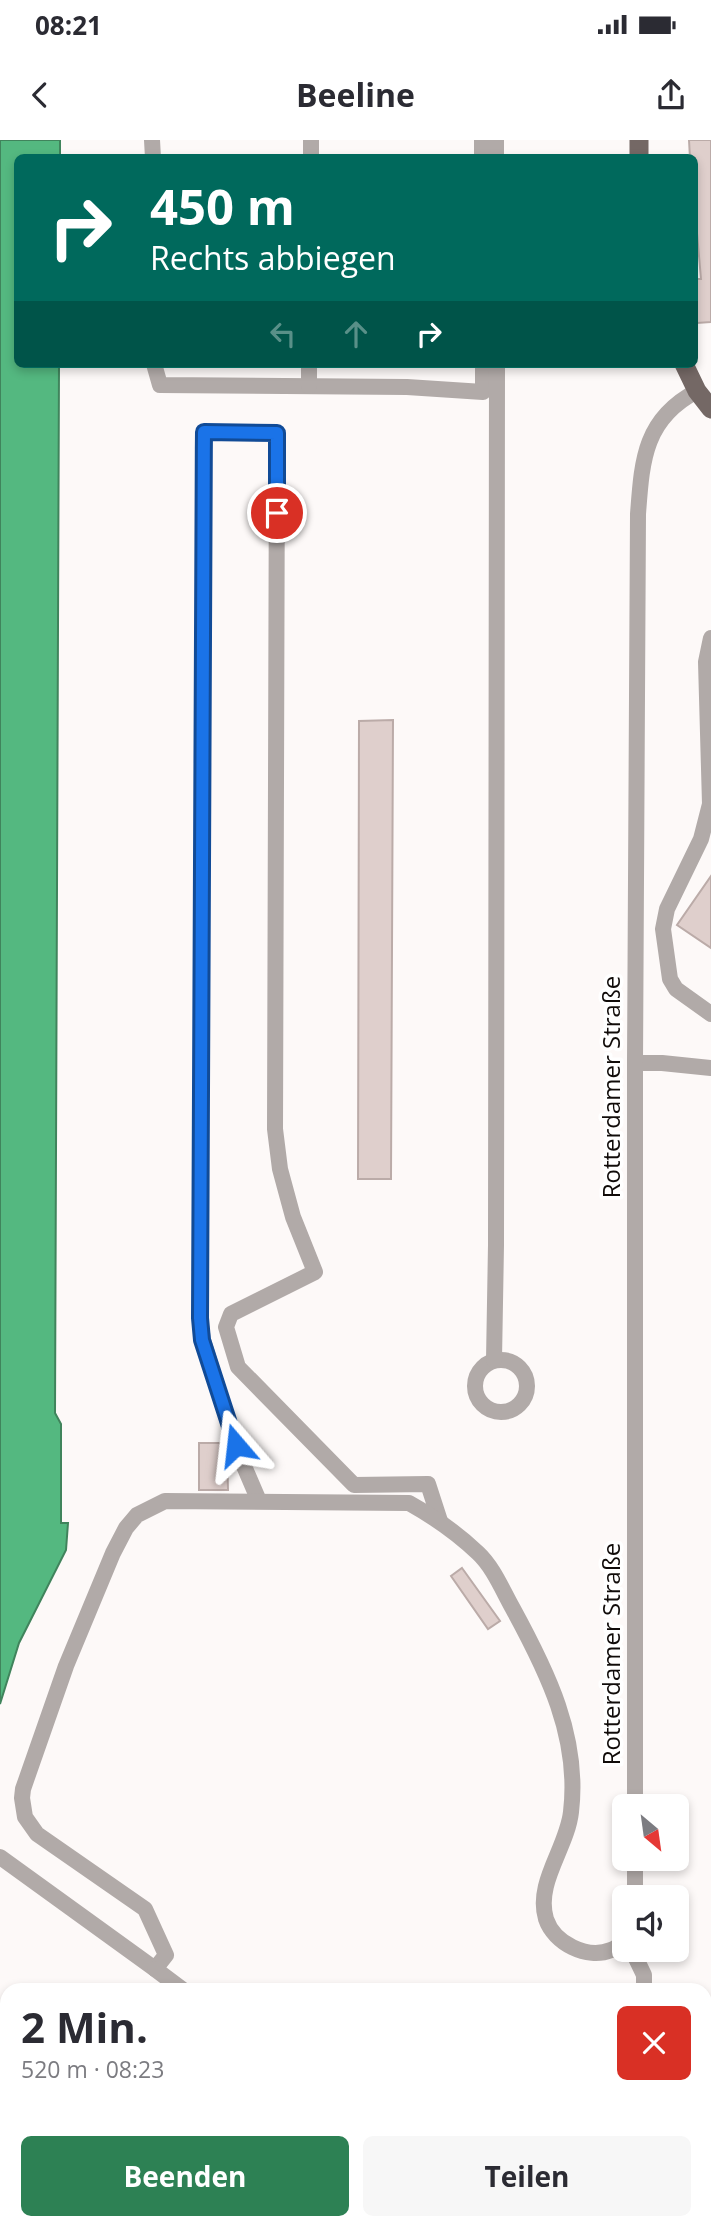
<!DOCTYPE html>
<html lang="de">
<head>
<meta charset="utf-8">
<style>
  body { margin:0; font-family:"Open Sans",sans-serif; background:#f7f7f7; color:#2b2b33; height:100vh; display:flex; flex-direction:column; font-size:26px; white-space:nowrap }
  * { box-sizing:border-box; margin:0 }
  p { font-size:23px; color:#7c7c81 }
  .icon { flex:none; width:38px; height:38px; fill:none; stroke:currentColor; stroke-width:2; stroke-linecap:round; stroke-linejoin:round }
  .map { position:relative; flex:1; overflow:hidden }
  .sheet { position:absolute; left:0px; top:1843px; width:712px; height:247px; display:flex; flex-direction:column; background:#fff; border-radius:21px 21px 0 0; box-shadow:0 4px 10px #0003 }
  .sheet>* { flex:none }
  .guide { position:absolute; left:14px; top:14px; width:684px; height:214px; border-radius:10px; box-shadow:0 4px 10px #0003; background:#00695c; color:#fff; overflow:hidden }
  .needle { width:46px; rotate:151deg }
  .tools { position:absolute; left:612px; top:1654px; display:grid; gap:14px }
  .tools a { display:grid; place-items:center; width:77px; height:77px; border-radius:10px; background:#fff; box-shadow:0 4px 10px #0003; font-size:35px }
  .pin { position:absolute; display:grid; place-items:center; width:60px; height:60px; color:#fff; margin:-30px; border:4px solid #fff; border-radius:50%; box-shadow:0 2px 7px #0007 }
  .me { position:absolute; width:77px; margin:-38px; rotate:343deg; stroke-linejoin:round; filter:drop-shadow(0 0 5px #0008) }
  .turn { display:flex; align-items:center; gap:24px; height:147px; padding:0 21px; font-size:32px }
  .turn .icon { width:91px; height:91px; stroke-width:2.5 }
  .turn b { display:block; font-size:49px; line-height:60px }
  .lanes { display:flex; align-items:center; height:66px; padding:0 21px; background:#0003; justify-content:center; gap:35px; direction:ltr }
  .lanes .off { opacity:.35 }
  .round { display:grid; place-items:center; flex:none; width:74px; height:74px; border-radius:10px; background:#f7f7f7 }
  .headline { display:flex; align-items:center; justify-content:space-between; height:119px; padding:0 21px }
  h1 { font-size:42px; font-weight:700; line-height:52px }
  .primary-button { display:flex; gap:14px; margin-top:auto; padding:14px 21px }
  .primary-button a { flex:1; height:80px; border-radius:10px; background:#2d8154; color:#fff; font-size:28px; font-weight:700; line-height:80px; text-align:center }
  .primary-button a+a { background:#f7f7f7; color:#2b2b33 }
  .status { display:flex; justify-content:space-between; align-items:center; height:49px; padding:0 35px; background:#fff; direction:ltr }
  .status svg { height:19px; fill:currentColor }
  header { display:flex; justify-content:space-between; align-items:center; height:91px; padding:0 21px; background:#fff; font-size:32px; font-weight:700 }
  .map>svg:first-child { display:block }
  .green { fill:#a1e0b8 }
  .water { fill:#54b880; stroke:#40845c; stroke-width:2 }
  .building { fill:#dfcfcc; stroke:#bbaba8; stroke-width:2 }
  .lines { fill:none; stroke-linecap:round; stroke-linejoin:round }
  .path { stroke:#868280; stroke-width:2.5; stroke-dasharray:3.5 5; stroke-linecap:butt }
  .minor { stroke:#b1aaa8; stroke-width:16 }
  .major { stroke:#746865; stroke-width:19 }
  .route-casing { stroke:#114b97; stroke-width:18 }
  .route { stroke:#1a73e8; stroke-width:12 }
  .labels { text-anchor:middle; stroke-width:7; stroke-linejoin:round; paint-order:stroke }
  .street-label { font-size:24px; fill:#100b09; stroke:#fff }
</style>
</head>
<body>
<div class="status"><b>08:21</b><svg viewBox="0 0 49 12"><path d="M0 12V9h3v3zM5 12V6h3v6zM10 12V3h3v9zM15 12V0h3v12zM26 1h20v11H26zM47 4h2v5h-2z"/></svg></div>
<header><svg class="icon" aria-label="back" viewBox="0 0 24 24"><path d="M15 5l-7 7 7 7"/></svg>Beeline<svg class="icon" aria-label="share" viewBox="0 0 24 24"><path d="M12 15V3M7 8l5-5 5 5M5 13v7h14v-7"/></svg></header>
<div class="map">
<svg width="711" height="2089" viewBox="0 0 711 2089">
  <rect width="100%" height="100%" fill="#fdf9f8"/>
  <polygon class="green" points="0,1960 7,1972 7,2082 73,2083 78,2089 0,2089"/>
  <polygon class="water" points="0,0 60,0 60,17 18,18 18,224 59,224 55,1273 61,1284 61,1383 68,1383 66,1410 19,1503 0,1564"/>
  <g class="building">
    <polygon points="689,0 711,0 711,182 697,183 695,139 701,139 695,70 695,18 690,18"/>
    <polygon points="393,580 391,1039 358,1039 359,581"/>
    <polygon points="711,736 711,808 677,785"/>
    <polygon points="199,1303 223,1303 227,1314 228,1350 199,1350"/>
    <polygon points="462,1428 500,1481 488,1489 451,1436"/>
  </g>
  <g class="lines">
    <g class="path">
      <polyline points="0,2047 7,2061"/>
      <polyline points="0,2072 7,2076"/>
      <polyline points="15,2082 22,2089"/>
    </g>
    <g class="minor">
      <polyline points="152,0 153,18"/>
      <polyline points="482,0 482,18"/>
      <polyline points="496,0 496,18"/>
      <polyline points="311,18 311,0"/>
      <polyline points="154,224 160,245 407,247 483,252 483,224"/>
      <polyline points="309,246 309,224"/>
      <polyline points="711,498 706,522 710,664 701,699 667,769 663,789 670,839 676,849 711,874"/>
      <polyline points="635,923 662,923 711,928"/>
      <circle cx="501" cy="1246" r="26"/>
      <polyline points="494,1220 496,1105 497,224"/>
      <path d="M259 1361 235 1305 203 1200 200 1178C201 882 201 587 204 292L277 293 275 989 280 1029 293 1077 315 1132 231 1174 226 1187 238 1227 354 1345 428 1344 440 1381"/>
      <path d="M635 1666V923L638 374C642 320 644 279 697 251"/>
      <path d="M0 1717 155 1829 166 1815 145 1769 37 1694 25 1677 22 1658 23 1649 66 1526 113 1413 126 1388 137 1375 165 1361 409 1363C434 1377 457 1393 478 1413 493 1427 502 1449 512 1467 547 1531 580 1597 571 1672 567 1708 535 1743 546 1779 554 1803 587 1820 611 1810 616 1808 621 1804 625 1801"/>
      <polyline points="635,1718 635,1757"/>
      <polyline points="632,1810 644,1835 644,1850"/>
      <polyline points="155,1829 183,1850"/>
      <polyline points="469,2082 478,2089"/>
    </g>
    <g class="major">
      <polyline points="639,0 639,18"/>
      <polyline points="684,224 697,251 711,269"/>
    </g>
  </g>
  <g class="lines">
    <defs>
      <path id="route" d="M236 1305 202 1200 200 1178C200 882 201 587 204 292L277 293V373"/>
    </defs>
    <use href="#route" class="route-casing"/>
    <use href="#route" class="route"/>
  </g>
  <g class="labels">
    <g class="street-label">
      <text transform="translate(612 947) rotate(-90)" y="8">Rotterdamer Straße</text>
      <text transform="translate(612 1514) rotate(-90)" y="8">Rotterdamer Straße</text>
    </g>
  </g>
</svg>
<div class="tools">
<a><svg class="needle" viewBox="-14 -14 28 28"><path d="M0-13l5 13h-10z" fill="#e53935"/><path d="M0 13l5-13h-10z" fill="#7c7c81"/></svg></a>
<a><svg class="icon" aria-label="sound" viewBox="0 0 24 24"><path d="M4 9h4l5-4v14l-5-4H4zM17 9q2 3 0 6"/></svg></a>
</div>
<div class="pin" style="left:277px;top:373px;background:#d93025"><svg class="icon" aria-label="arrive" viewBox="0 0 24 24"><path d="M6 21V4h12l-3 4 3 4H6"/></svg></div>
<svg class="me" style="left:236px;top:1305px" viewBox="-20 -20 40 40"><path d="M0-17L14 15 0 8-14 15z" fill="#1a73e8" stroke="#fff" stroke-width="4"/></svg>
<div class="guide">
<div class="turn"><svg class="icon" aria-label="right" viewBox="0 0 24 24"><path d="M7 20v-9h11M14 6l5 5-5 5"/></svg><div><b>450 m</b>Rechts abbiegen</div></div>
<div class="lanes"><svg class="icon off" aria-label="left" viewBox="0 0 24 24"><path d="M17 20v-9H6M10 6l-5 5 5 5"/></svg><svg class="icon off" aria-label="ahead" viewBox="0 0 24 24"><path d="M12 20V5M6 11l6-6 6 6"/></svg><svg class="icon" aria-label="right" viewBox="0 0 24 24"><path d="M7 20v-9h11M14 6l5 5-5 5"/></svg></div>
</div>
<section class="sheet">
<div class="headline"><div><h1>2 Min.</h1><p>520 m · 08:23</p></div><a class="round" style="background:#d93025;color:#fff"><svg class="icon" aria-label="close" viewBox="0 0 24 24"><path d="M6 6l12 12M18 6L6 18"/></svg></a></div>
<div class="primary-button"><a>Beenden</a><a>Teilen</a></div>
</section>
</div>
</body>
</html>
